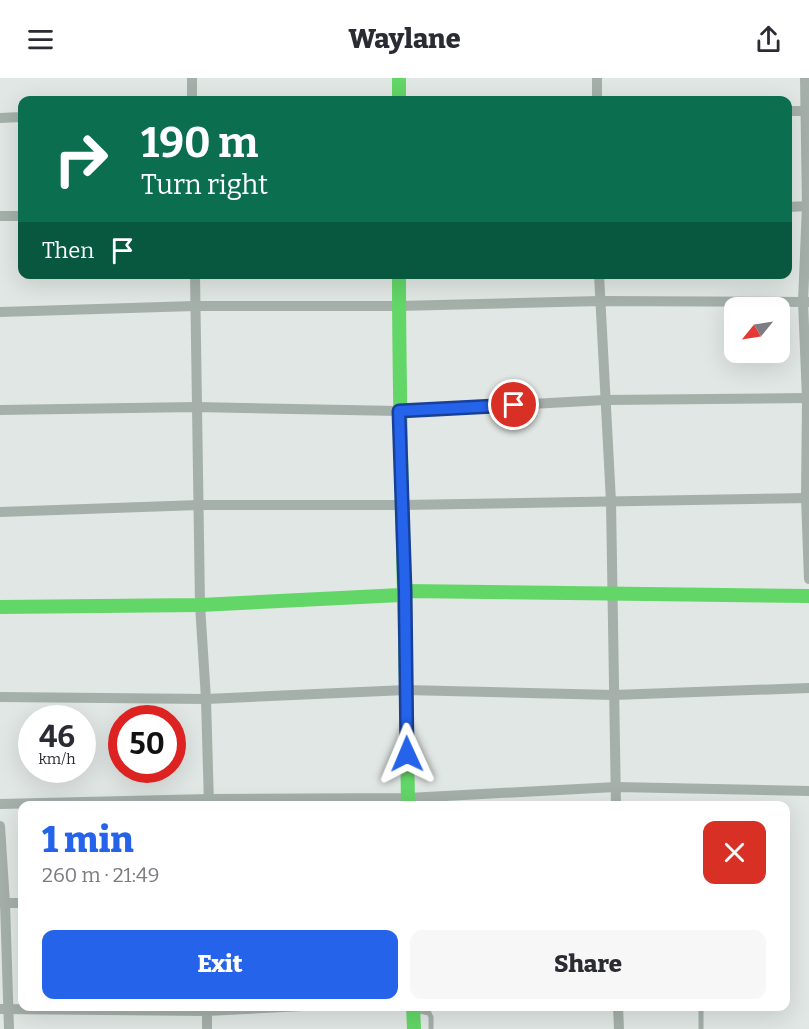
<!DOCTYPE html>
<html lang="en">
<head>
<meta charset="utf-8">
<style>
  body { margin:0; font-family:Bitter,serif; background:#f7f7f7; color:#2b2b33; height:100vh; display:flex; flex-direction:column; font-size:22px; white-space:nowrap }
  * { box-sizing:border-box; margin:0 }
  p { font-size:20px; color:#7c7c81 }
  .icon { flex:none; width:33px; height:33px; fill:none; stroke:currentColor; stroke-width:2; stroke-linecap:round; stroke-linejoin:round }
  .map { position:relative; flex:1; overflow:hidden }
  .side { position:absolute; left:18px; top:723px; width:772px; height:210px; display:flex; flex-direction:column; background:#fff; border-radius:12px; box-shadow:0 6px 24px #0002 }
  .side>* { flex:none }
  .hud { position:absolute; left:18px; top:18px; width:774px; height:183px; border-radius:12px; box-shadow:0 6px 24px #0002; background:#0b6e4f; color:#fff; overflow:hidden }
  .needle { width:39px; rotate:240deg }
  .buttons { position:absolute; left:724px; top:219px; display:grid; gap:12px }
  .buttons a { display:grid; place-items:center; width:66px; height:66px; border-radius:12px; background:#fff; box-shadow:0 6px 24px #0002; font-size:30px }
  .speed { position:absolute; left:18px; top:627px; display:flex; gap:12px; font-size:30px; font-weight:700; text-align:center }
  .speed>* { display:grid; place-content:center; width:78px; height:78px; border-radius:50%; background:#fff; box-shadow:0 6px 24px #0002; line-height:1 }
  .speed small { font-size:15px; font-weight:400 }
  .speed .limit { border:9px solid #d22; background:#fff; color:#111 }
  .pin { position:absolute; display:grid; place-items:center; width:51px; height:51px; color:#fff; margin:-26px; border:3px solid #fff; border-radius:50%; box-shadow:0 2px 6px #0007 }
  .me { position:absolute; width:66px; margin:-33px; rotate:359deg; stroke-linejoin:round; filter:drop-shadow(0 0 4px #0008) }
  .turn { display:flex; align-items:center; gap:21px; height:126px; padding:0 24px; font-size:27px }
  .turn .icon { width:78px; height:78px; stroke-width:2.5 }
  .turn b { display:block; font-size:42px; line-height:51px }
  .then { display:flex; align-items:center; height:57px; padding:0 24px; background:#0003; gap:12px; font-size:22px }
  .round { display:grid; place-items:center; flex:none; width:63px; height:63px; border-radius:12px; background:#f7f7f7 }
  .overview { display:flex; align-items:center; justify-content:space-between; height:102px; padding:0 24px }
  h1 { font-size:36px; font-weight:800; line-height:45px; color:#2563eb }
  .button { display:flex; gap:12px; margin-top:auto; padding:12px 24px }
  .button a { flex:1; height:69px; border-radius:12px; background:#2563eb; color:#fff; font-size:24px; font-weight:800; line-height:69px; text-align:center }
  .button a+a { background:#f7f7f7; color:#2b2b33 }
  header { display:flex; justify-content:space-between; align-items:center; height:78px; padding:0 24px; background:#fff; font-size:27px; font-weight:800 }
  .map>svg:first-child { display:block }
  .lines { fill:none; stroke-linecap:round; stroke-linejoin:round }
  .lane { stroke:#a5b0aa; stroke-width:5 }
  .street { stroke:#a5b0aa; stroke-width:10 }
  .fast { stroke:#63d668; stroke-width:14 }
  .route-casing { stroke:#184099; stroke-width:15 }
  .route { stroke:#2563eb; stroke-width:10 }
</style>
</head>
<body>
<header><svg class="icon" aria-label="menu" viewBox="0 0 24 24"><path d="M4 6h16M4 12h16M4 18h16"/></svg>Waylane<svg class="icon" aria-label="share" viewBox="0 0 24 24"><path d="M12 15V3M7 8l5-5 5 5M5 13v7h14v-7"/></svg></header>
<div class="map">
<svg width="809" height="951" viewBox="0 0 809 951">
  <rect width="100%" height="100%" fill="#e1e7e4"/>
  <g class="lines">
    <g class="lane">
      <polyline points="415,932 429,935 431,939 431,951"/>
      <polyline points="701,951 701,928"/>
    </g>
    <g class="street">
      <polyline points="805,0 807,128 803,224 807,320 806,420 809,501"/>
      <polyline points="192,22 192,0"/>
      <polyline points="597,22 597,0"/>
      <polyline points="788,33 809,33"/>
      <polyline points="0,40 22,39"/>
      <polyline points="788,129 809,128"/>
      <polyline points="0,138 22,138"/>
      <polyline points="195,196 200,527 206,621 209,727"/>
      <polyline points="599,196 611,424 616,728"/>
      <polyline points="0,234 195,228 399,228 600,223 809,224"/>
      <polyline points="0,332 196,329 399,333 605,322 809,320"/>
      <polyline points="0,434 199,427 402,427 809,420"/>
      <polyline points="0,619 206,621 406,612 614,617 809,610"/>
      <polyline points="0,726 209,721 408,720 616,709 809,713"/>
      <polyline points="0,748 5,825 9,951"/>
      <polyline points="0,825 22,825"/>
      <polyline points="207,928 207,951"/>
      <polyline points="618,928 619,951"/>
      <polyline points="0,931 207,933 303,928"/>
    </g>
    <g class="fast">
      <polyline points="399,0 399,22"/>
      <path d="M399 196C399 373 406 551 408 728"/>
      <polyline points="0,529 200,527 401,517 405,513 809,518"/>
      <polyline points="413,928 414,951"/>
    </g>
  </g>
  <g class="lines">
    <defs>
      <polyline id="route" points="407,676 405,513 399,333 514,327"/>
    </defs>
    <use href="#route" class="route-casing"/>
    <use href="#route" class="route"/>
  </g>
</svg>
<div class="buttons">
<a><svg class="needle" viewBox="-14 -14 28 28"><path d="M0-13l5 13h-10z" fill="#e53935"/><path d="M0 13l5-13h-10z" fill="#7c7c81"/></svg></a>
</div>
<div class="speed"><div>46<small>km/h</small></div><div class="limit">50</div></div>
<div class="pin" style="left:514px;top:327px;background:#d93025"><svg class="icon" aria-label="arrive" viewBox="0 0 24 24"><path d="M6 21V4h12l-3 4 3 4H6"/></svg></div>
<svg class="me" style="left:407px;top:676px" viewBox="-20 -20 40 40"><path d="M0-17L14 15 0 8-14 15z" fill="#2563eb" stroke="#fff" stroke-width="4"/></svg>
<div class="hud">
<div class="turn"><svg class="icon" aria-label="right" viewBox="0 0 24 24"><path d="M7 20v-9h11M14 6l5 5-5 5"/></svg><div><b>190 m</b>Turn right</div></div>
<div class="then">Then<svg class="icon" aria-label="arrive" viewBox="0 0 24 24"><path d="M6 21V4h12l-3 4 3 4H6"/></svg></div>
</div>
<section class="side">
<div class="overview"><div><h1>1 min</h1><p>260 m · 21:49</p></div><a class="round" style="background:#d93025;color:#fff"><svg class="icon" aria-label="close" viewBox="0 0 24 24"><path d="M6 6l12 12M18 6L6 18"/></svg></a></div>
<div class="button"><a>Exit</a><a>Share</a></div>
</section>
</div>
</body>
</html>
